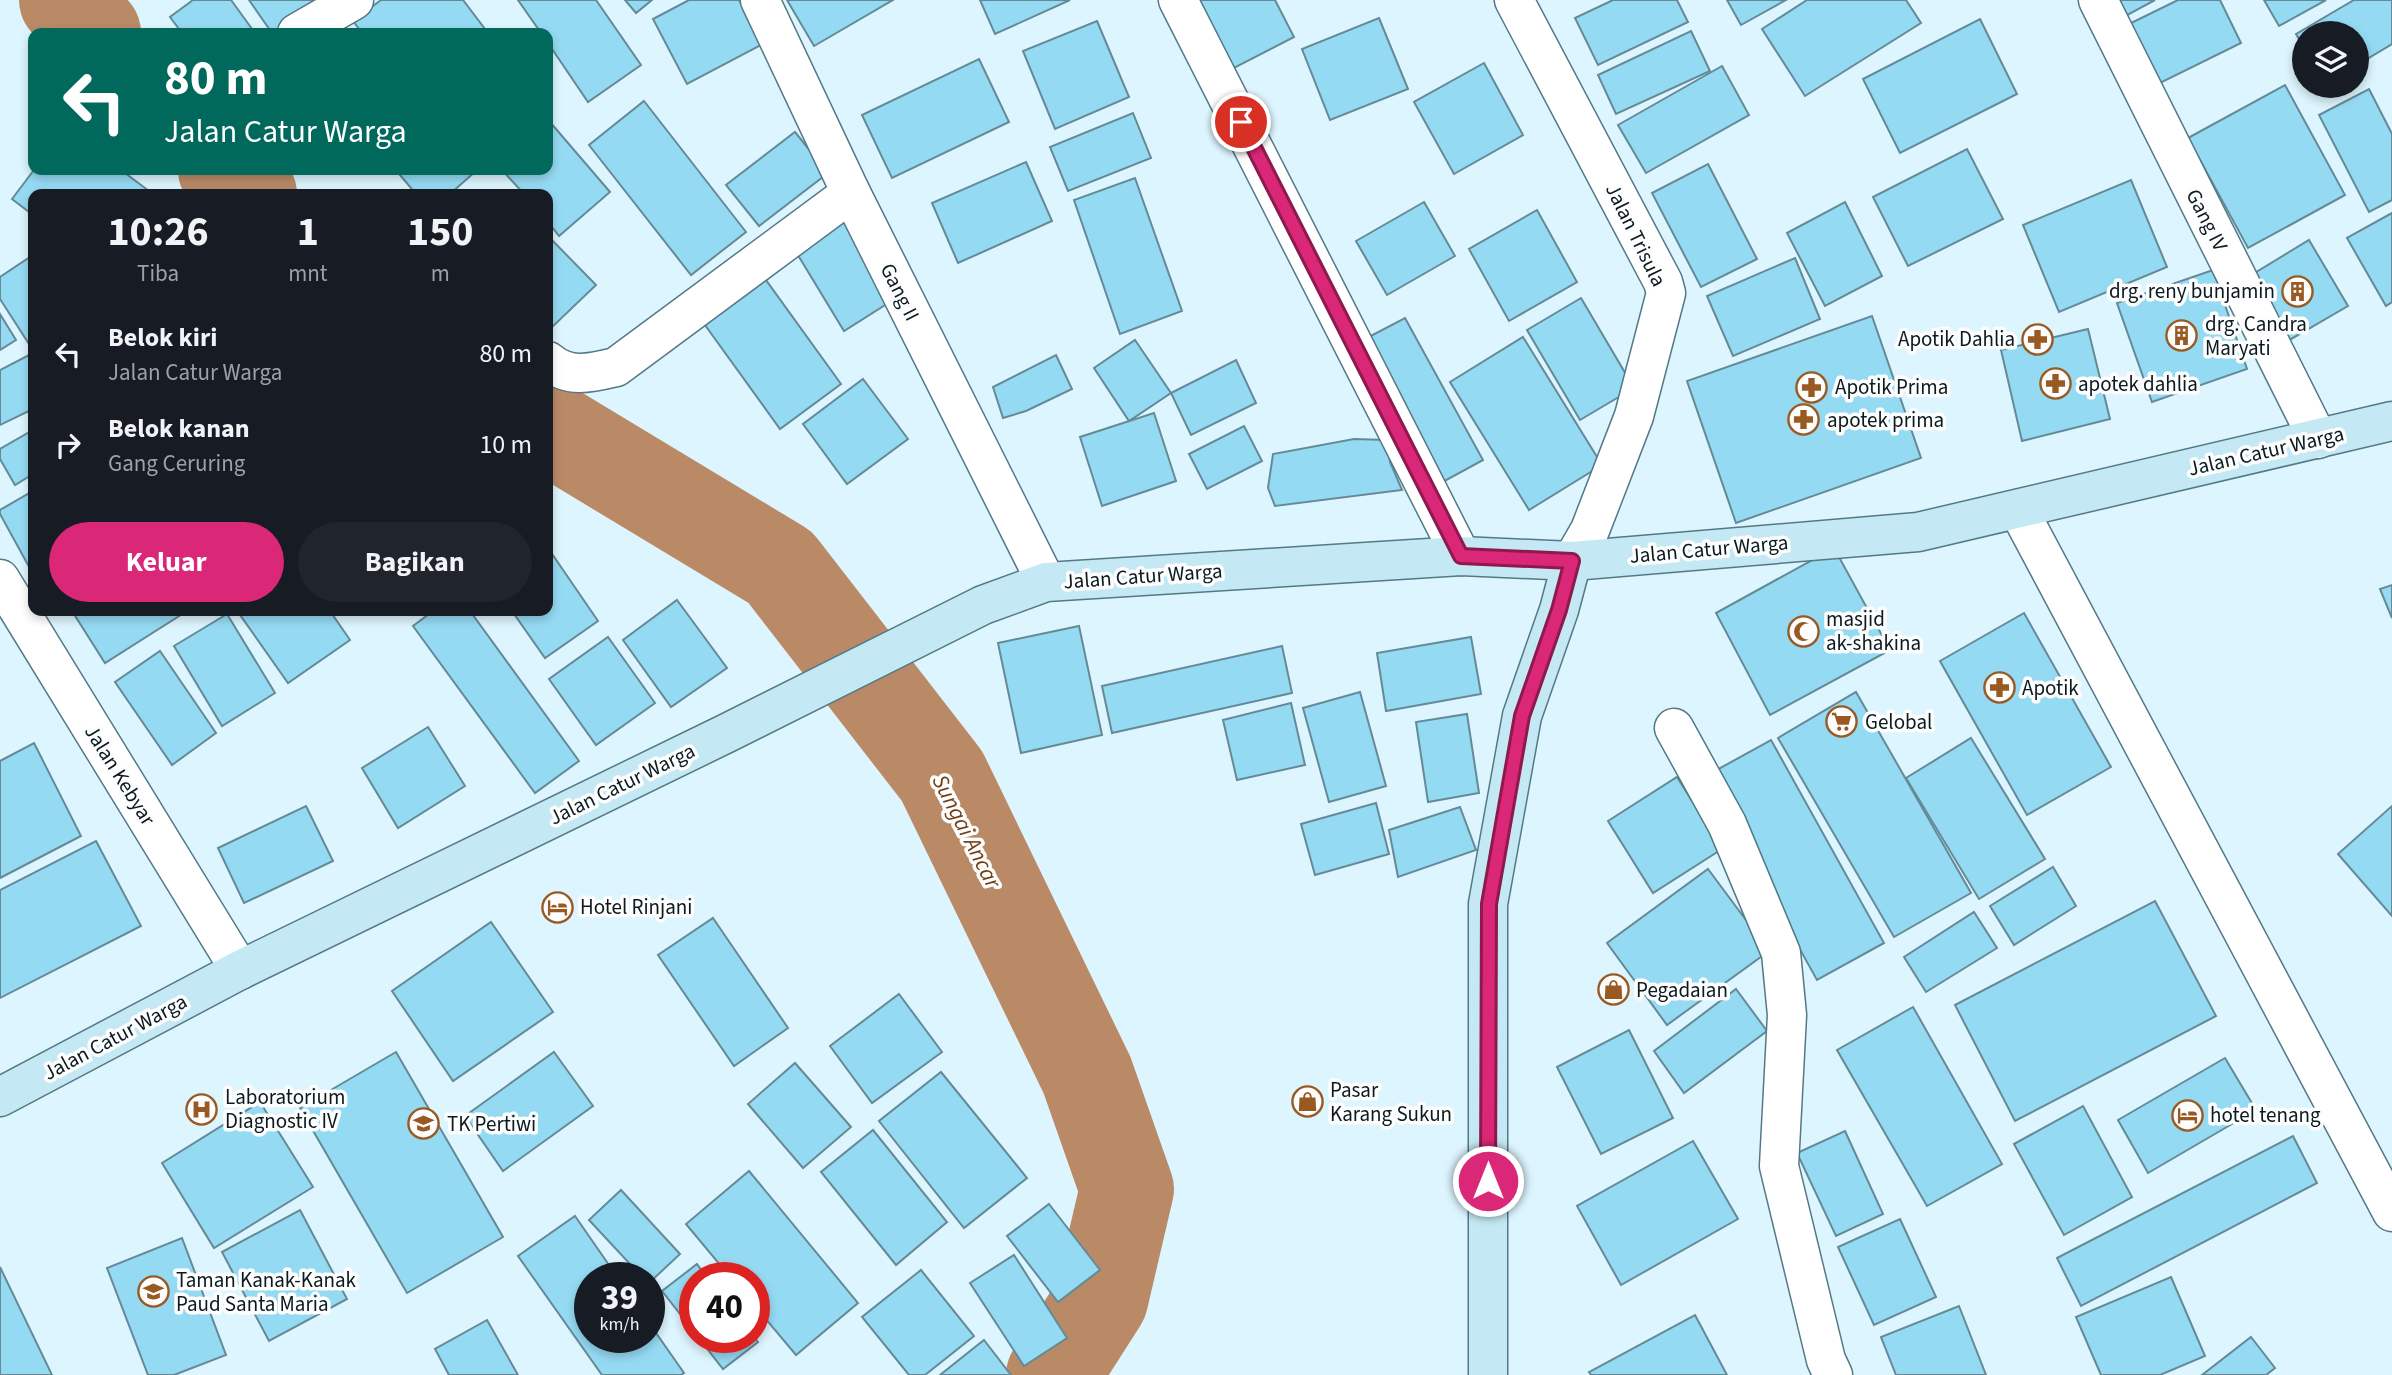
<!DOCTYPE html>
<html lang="id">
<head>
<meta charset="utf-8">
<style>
  body { margin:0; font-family:"Source Sans 3",sans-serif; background:#20242c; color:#f1f3f6; height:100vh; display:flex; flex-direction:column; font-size:26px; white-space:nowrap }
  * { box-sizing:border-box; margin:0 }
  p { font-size:23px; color:#9ea1a6 }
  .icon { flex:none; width:38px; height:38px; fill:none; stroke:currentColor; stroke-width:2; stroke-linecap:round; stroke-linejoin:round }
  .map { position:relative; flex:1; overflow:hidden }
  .panel { position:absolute; left:28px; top:189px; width:525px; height:427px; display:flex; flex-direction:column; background:#171b24; border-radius:14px; box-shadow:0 4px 10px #0003 }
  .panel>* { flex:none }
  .banner { position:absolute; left:28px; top:28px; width:525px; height:147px; border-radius:14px; box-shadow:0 4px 10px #0003; background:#00695c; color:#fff; overflow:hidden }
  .controls { position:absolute; left:2292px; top:21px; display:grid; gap:14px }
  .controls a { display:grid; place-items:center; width:77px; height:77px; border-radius:50%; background:#171b24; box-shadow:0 4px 10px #0003; font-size:35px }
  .speed { position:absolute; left:574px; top:1262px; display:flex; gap:14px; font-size:35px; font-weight:700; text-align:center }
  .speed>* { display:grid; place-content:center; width:91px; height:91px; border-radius:50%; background:#171b24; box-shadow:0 4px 10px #0003; line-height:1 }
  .speed small { font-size:18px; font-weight:400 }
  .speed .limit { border:10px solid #d22; background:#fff; color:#111 }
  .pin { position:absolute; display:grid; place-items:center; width:60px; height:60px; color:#fff; margin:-30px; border:4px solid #fff; border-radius:50%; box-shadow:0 2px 7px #0007 }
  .me { position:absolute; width:77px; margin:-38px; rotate:0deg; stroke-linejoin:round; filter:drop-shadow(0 0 5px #0008) }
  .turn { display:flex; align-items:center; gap:24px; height:147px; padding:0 21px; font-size:32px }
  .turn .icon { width:91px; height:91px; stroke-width:2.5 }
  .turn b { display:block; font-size:49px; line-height:60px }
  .eta { display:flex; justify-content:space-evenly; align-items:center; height:119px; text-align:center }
  .eta b { font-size:42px; font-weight:700; line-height:49px }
  .action { display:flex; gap:14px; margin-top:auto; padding:14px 21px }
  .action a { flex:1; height:80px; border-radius:42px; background:#db2777; color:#fff; font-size:28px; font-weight:700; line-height:80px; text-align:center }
  .action a+a { background:#20242c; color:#f1f3f6 }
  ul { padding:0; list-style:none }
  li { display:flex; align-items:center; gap:21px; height:91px; padding:0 21px }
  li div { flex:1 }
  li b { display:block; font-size:26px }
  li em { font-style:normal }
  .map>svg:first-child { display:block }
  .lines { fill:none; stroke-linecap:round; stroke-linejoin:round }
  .river { stroke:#ba8a66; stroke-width:94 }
  .building { fill:#95daf3; stroke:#658a97; stroke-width:2 }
  .street-casing { stroke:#547986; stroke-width:41 }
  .secondary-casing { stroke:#547986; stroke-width:41 }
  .street { stroke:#fff; stroke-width:38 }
  .secondary { stroke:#c4e9f4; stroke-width:38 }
  .route-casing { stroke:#8e194d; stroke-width:18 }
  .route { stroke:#db2777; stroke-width:12 }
  .labels { text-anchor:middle; stroke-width:7; stroke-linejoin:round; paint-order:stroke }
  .street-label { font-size:21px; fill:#0b1a1f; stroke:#fdfdfd }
  .poi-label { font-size:21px; fill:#0b1a1f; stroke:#fdfdfd; text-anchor:start }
  .water-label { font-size:23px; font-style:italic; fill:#6e3f15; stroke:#fdfdfd }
</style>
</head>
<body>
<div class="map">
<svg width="2392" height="1375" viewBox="0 0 2392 1375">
  <rect width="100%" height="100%" fill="#ddf5fe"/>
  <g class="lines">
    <g class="river">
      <polyline points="66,0 94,33"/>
      <polyline points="225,170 250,194"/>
      <polyline points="548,427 780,567 942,776 1087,1075 1127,1189 1101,1300 1053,1375"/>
    </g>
  </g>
  <g class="building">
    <polygon points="193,0 231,0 255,33 182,33 170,17"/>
    <polygon points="249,0 318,0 286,33 272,33"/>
    <polygon points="381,0 463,0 488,33 362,33 353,21"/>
    <polygon points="518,0 596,0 641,65 588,102 548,43 548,33 541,33"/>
    <polygon points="625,0 652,0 636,13"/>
    <polygon points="689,0 739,0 763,44 687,84 653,19"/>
    <polygon points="787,0 893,0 814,46"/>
    <polygon points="980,0 1070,0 995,34"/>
    <polygon points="1193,0 1275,0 1294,37 1230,70"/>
    <polygon points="1613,0 1677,0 1688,22 1598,65 1575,18"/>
    <polygon points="1727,0 1786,0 1741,25"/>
    <polygon points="1807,0 1906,0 1921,23 1805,96 1762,29"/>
    <polygon points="2110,0 2155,0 2120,19"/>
    <polygon points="2178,0 2220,0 2241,43 2158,84 2129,24"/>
    <polygon points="2264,0 2326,0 2279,26"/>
    <polygon points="2354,0 2392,0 2392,44 2357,65 2357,33 2305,33 2305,49 2296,34"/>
    <polygon points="1379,18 1408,89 1330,120 1302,49"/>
    <polygon points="1980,19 2017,94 1900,153 1863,79"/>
    <polygon points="1097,21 1129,97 1055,129 1023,51"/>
    <polygon points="1691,31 1710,71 1616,114 1598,75"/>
    <polygon points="979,59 1009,122 892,178 862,115"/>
    <polygon points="1484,63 1523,135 1454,174 1414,102"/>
    <polygon points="1722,66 1749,115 1646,173 1618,125"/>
    <polygon points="2285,85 2345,195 2248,248 2188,138"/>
    <polygon points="2369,89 2392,134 2392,200 2369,212 2319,115"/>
    <polygon points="644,101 746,232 691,275 589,145"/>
    <polygon points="1133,113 1151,158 1068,191 1050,147"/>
    <polygon points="550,122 610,192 559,236 548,222 548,194 524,194 502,170 548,170 548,124"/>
    <polygon points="795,132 828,173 759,226 726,185"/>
    <polygon points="1967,149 2003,219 1908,266 1873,197"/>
    <polygon points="1026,162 1052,221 958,263 932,203"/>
    <polygon points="1708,164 1757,259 1701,287 1652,193"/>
    <polygon points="34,170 121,170 153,194 33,194 33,215 12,199"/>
    <polygon points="406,170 477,170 450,194 416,194 400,175"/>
    <polygon points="1135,178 1182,311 1120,334 1074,200"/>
    <polygon points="2131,180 2167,267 2059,312 2023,225"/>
    <polygon points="1424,202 1455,256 1387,295 1356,241"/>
    <polygon points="1845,202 1882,276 1825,306 1787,233"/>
    <polygon points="1537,210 1577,282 1509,321 1469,249"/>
    <polygon points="2392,213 2392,302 2386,306 2347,238"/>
    <polygon points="842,217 893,300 844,331 793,247"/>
    <polygon points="548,236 596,285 548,331"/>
    <polygon points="2309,240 2348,306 2286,342 2248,277"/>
    <polygon points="33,255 33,341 29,344 0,299 0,277"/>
    <polygon points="1795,258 1820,319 1733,356 1707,296"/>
    <polygon points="758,269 841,384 780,429 697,314"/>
    <polygon points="2213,270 2247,369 2152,402 2117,303"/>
    <polygon points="1581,298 1634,388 1580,420 1527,330"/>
    <polygon points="0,314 16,340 0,350"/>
    <polygon points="1872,316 1921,458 1736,523 1687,381"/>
    <polygon points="1405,318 1483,460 1441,483 1363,340"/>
    <polygon points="2088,329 2110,419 2022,441 2001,350"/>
    <polygon points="1523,337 1602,465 1529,510 1450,382"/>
    <polygon points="1135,340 1171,393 1129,421 1094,368"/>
    <polygon points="33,353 33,409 0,425 0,370"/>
    <polygon points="1056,355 1072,389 1026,411 1003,418 993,387"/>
    <polygon points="1236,360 1256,403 1191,435 1171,393"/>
    <polygon points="863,379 908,439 847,484 803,424"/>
    <polygon points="1154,413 1176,481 1102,506 1080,437"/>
    <polygon points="1244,426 1262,461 1207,489 1189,454"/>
    <polygon points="33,430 33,474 15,485 0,459 0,449"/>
    <polygon points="1354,439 1387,440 1390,462 1402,490 1275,506 1268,488 1273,454"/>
    <polygon points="33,491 33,574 0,514 0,510"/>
    <polygon points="548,548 598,621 545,658 512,611 548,611"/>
    <polygon points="1834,548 1890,650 1770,715 1716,613"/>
    <polygon points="2392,585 2392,618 2380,589"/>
    <polygon points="677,600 727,668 671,707 623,640"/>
    <polygon points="72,611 187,611 105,663"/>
    <polygon points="240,611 330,611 350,640 288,683 238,612"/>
    <polygon points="433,611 470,611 579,761 535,793 413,626"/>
    <polygon points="2024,613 2111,767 2027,815 1940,661"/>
    <polygon points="227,614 275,693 222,726 174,646"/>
    <polygon points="1079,626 1102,735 1021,753 998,643"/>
    <polygon points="608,637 655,703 596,745 549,679"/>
    <polygon points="1471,637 1481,694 1386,711 1377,653"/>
    <polygon points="1282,646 1292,693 1112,733 1102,686"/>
    <polygon points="160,651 216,733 172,765 115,682"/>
    <polygon points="1360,692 1386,786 1329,802 1303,708"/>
    <polygon points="1856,692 1971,893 1894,937 1778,738"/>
    <polygon points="1291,703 1305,765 1237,780 1223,720"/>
    <polygon points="1467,714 1479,793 1428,802 1416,722"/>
    <polygon points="428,727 465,786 398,828 362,768"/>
    <polygon points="1971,738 2045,859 1979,899 1906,778"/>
    <polygon points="1771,740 1884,943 1817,980 1704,777"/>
    <polygon points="34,743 81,836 0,878 0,761"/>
    <polygon points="1677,777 1722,849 1653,893 1608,821"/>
    <polygon points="1376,803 1389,854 1315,875 1301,824"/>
    <polygon points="306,806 333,861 244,903 218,848"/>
    <polygon points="2392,806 2392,916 2338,854"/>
    <polygon points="1460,807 1476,850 1398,877 1389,830"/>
    <polygon points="96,841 141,926 0,998 0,890"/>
    <polygon points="2053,867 2076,906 2014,945 1990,906"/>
    <polygon points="1708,869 1769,951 1667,1025 1607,943"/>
    <polygon points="2155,901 2216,1016 2015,1121 1955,1005"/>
    <polygon points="1974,912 1997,948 1926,992 1904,957"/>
    <polygon points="713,918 788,1028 734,1066 658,955"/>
    <polygon points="491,922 553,1012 453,1081 392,991"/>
    <polygon points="1736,989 1767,1031 1684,1093 1654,1051"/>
    <polygon points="899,994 942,1052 872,1103 830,1046"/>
    <polygon points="1913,1007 2002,1164 1927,1206 1837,1050"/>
    <polygon points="1629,1030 1673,1118 1601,1154 1557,1067"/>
    <polygon points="396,1052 503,1237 407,1293 300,1108"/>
    <polygon points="554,1052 593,1106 503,1171 465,1116"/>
    <polygon points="2225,1058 2256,1110 2148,1173 2118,1120"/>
    <polygon points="795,1063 851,1127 803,1168 748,1104"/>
    <polygon points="941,1072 1027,1178 964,1228 879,1121"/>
    <polygon points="260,1102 313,1187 214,1248 162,1163"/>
    <polygon points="2083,1106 2132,1197 2064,1235 2014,1144"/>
    <polygon points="873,1130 947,1222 896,1265 821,1172"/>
    <polygon points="1845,1131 1883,1214 1836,1236 1797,1153"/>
    <polygon points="2293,1136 2317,1183 2081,1306 2057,1258"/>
    <polygon points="1693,1141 1738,1219 1621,1285 1577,1206"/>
    <polygon points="749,1171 858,1303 796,1355 754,1305 754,1278 731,1278 686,1224"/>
    <polygon points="621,1190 680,1254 649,1283 649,1278 643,1278 589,1220"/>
    <polygon points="1049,1204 1100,1270 1058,1302 1007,1236"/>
    <polygon points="300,1210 347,1299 269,1341 222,1252"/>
    <polygon points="575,1216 618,1278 590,1278 590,1337 649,1337 649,1323 684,1373 681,1375 602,1375 518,1256"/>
    <polygon points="1900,1219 1936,1297 1874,1325 1838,1247"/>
    <polygon points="182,1238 226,1355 174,1375 148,1375 107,1268"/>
    <polygon points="1014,1255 1067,1338 1024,1366 970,1283"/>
    <polygon points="697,1264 707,1278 695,1278 695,1333 662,1291"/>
    <polygon points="0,1267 52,1375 0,1375"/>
    <polygon points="921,1270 974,1336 925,1375 909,1375 862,1317"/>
    <polygon points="2171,1277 2205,1356 2160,1375 2101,1375 2076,1317"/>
    <polygon points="1959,1306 1986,1375 1896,1375 1881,1337"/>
    <polygon points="1695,1315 1727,1375 1591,1375 1589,1372"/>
    <polygon points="487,1320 518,1375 449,1375 435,1349"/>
    <polygon points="698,1337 754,1337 758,1342 723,1369"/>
    <polygon points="2251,1337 2275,1368 2266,1375 2202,1375"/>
    <polygon points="984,1340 1011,1375 940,1375"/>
  </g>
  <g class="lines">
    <defs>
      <g id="street">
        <polyline points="760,0 851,193 1046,582"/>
        <polyline points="1178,0 1461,556"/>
        <polyline points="1514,0 1663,282 1666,293 1634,416 1590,530 1572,561"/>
        <polyline points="2098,0 2318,439"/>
        <polyline points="297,33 354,0"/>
        <path d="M548 361C569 379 591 373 616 367L851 193"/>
        <polyline points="2018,509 2392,1212"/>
        <polyline points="0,579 240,970"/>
        <polyline points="1674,728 1727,824 1781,953 1787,1015 1779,1166 1826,1360 1833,1375"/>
      </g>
      <g id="secondary">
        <polyline points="0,1097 240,970 725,734 983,605 1046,582 1461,556 1572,561 1918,532 2392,421"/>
        <polyline points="1488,1375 1488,904 1522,716 1559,610 1572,561"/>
      </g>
    </defs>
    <use href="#street" class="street-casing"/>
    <use href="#secondary" class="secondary-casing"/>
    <use href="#street" class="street"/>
    <use href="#secondary" class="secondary"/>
  </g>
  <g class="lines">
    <defs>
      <polyline id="route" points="1241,122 1461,556 1572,561 1559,610 1522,716 1489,904 1488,1181"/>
    </defs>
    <use href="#route" class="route-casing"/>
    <use href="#route" class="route"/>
  </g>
  <defs>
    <symbol id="building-ring" viewBox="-11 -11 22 22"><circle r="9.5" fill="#fdfdfd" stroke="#995923" stroke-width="1.5"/><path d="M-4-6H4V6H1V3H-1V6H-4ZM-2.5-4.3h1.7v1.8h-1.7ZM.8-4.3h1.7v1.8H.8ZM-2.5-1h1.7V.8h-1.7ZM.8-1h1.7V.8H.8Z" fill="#995923"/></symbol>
    <symbol id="pharmacy-ring" viewBox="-11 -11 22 22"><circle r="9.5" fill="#fdfdfd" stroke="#995923" stroke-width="1.5"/><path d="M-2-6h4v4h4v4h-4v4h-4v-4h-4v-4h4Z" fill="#995923"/></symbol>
    <symbol id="mosque-ring" viewBox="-11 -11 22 22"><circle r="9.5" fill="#fdfdfd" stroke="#995923" stroke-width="1.5"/><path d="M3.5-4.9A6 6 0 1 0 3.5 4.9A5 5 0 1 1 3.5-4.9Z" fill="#995923"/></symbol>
    <symbol id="supermarket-ring" viewBox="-11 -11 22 22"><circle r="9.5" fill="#fdfdfd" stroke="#995923" stroke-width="1.5"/><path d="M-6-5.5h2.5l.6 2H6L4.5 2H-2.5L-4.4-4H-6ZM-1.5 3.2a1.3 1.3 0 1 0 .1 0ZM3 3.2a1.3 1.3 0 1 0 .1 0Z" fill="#995923"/></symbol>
    <symbol id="hotel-ring" viewBox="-11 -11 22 22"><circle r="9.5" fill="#fdfdfd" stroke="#995923" stroke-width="1.5"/><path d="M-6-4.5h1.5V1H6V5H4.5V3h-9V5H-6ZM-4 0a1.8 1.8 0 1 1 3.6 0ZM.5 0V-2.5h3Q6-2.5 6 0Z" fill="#995923"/></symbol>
    <symbol id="shop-ring" viewBox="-11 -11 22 22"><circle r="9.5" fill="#fdfdfd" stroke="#995923" stroke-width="1.5"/><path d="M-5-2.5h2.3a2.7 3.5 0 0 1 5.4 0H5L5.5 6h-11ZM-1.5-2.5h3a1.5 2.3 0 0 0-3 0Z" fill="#995923"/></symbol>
    <symbol id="hospital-ring" viewBox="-11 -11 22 22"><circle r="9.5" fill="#fdfdfd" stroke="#995923" stroke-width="1.5"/><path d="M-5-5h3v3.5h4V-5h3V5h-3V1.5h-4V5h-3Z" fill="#995923"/></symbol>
    <symbol id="school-ring" viewBox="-11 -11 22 22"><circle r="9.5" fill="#fdfdfd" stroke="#995923" stroke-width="1.5"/><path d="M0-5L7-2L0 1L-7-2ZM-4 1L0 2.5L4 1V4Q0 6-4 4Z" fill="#995923"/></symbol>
  </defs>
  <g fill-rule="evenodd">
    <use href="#building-ring" x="2280" y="274" width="35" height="35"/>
    <use href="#building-ring" x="2164" y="318" width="35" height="35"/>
    <use href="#pharmacy-ring" x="2020" y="322" width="35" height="35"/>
    <use href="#pharmacy-ring" x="2038" y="366" width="35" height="35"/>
    <use href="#pharmacy-ring" x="1794" y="370" width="35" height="35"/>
    <use href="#pharmacy-ring" x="1786" y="402" width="35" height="35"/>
    <use href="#mosque-ring" x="1786" y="614" width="35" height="35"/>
    <use href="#pharmacy-ring" x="1982" y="670" width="35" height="35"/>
    <use href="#supermarket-ring" x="1824" y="704" width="35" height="35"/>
    <use href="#hotel-ring" x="540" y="890" width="35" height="35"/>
    <use href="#shop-ring" x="1596" y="972" width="35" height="35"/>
    <use href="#shop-ring" x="1290" y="1084" width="35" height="35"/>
    <use href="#hospital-ring" x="184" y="1092" width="35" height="35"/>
    <use href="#hotel-ring" x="2170" y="1098" width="35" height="35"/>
    <use href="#school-ring" x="406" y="1106" width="35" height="35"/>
    <use href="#school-ring" x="136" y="1274" width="35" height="35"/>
  </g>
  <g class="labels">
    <g class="street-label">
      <text transform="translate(2207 220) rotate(63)" y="7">Gang IV</text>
      <text transform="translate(1636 235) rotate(64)" y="7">Jalan Trisula</text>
      <text transform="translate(900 292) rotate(63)" y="7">Gang II</text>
      <text transform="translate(2266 451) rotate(-13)" y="7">Jalan Catur Warga</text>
      <text transform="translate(1709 549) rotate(-5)" y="7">Jalan Catur Warga</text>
      <text transform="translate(1143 576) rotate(-4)" y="7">Jalan Catur Warga</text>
      <text transform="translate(120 775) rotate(58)" y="7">Jalan Kebyar</text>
      <text transform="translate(622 784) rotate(-26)" y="7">Jalan Catur Warga</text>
      <text transform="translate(115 1037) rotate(-28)" y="7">Jalan Catur Warga</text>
    </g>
    <g class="poi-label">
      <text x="2275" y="298" text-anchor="end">drg. reny bunjamin</text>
      <text x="2205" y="331">drg. Candra<tspan x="2205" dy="24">Maryati</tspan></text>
      <text x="2015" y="346" text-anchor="end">Apotik Dahlia</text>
      <text x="2078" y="391">apotek dahlia</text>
      <text x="1835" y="394">Apotik Prima</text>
      <text x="1827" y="427">apotek prima</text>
      <text x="1826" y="626">masjid<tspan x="1826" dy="24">ak-shakina</tspan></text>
      <text x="2022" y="695">Apotik</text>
      <text x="1865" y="729">Gelobal</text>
      <text x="580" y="914">Hotel Rinjani</text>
      <text x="1636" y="997">Pegadaian</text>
      <text x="1330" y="1097">Pasar<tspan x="1330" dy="24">Karang Sukun</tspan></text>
      <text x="225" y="1104">Laboratorium<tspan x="225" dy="24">Diagnostic IV</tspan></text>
      <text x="2210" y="1122">hotel tenang</text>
      <text x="447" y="1131">TK Pertiwi</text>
      <text x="176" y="1287">Taman Kanak-Kanak<tspan x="176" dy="24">Paud Santa Maria</tspan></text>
    </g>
    <g class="water-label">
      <text transform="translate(967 831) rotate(63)" y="8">Sungai Ancar</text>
    </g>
  </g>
</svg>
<div class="controls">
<a><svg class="icon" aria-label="layers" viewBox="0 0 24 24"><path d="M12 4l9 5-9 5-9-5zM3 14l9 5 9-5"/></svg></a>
</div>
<div class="speed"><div>39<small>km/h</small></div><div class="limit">40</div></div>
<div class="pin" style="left:1241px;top:122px;background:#d93025"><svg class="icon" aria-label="arrive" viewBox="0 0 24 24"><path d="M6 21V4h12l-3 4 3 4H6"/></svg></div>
<svg class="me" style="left:1488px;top:1181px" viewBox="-20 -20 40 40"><circle r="17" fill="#db2777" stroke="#fff" stroke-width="3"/><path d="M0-11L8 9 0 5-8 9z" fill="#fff"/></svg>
<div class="banner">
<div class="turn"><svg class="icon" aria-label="left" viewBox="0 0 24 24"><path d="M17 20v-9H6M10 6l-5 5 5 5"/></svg><div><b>80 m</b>Jalan Catur Warga</div></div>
</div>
<section class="panel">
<div class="eta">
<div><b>10:26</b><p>Tiba</p></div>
<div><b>1</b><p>mnt</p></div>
<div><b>150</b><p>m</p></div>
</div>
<ul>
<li><svg class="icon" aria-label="left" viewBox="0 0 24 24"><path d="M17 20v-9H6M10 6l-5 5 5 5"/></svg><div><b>Belok kiri</b><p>Jalan Catur Warga</p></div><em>80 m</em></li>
<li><svg class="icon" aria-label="right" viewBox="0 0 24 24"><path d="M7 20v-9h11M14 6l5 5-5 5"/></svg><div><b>Belok kanan</b><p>Gang Ceruring</p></div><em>10 m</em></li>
</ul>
<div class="action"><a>Keluar</a><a>Bagikan</a></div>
</section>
</div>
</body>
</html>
